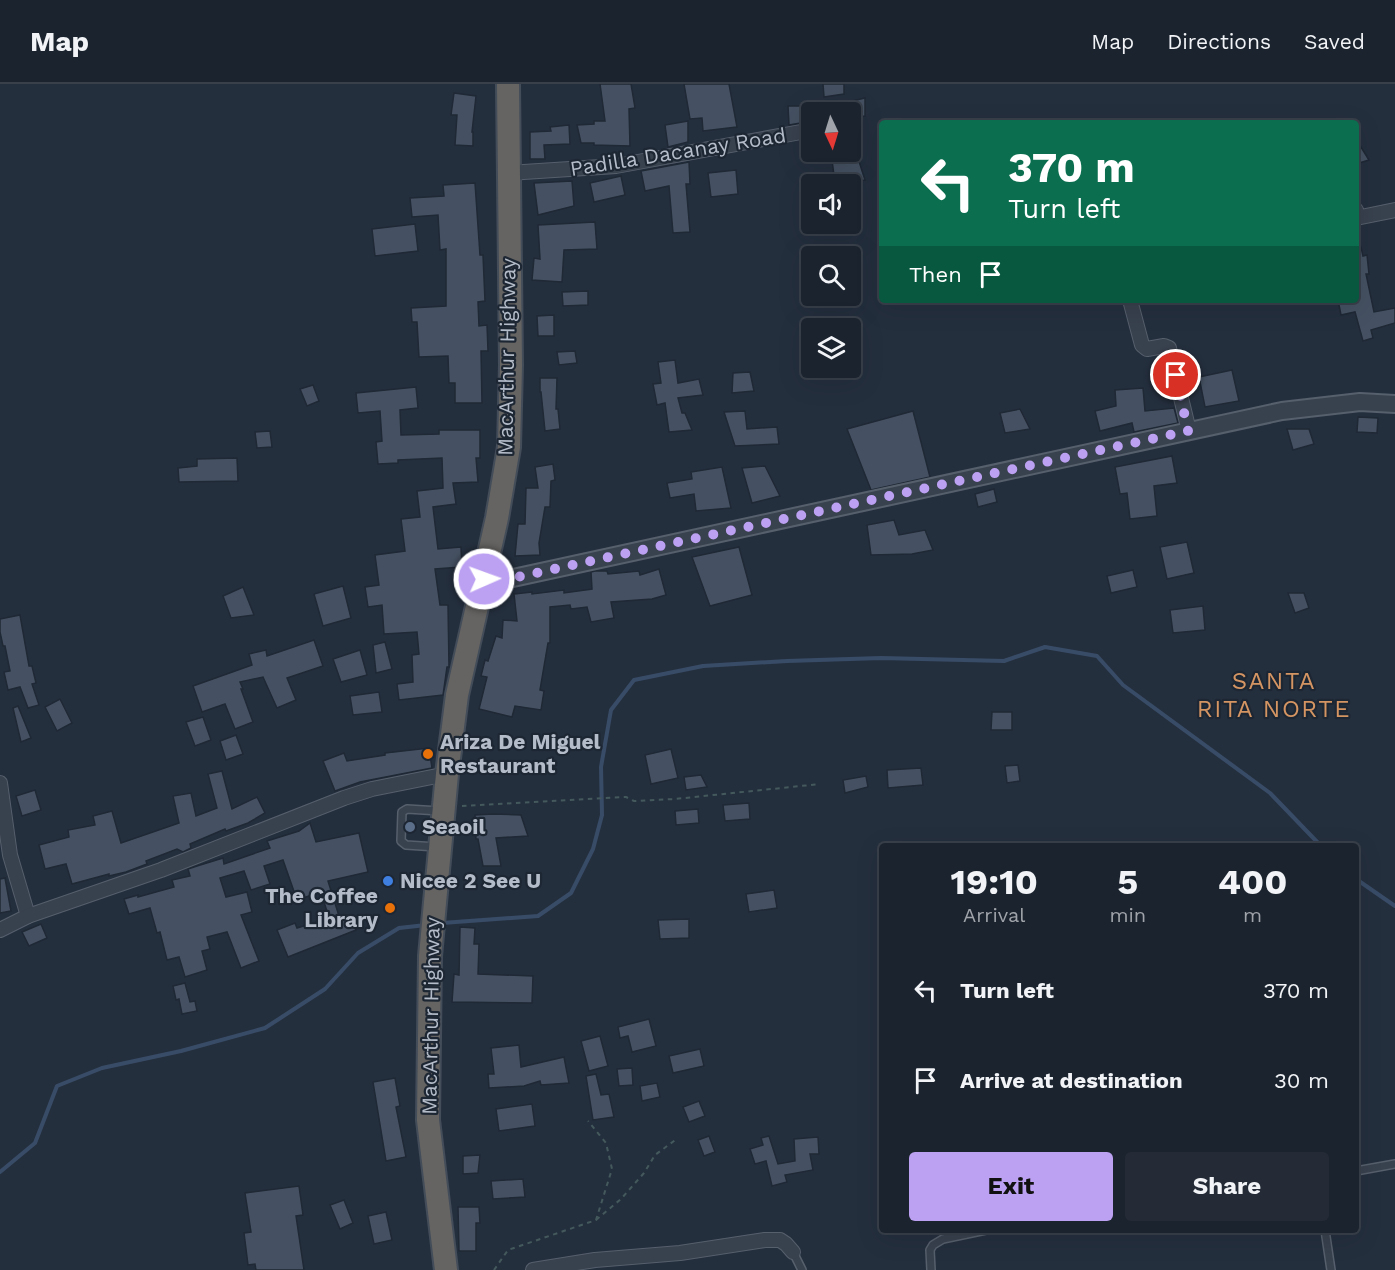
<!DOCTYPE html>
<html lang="en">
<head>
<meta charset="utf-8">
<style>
  body { margin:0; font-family:"Work Sans",sans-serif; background:#242b36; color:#f1f3f6; height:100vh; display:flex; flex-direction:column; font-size:22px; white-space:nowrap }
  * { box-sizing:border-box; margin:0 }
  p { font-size:20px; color:#a0a4aa }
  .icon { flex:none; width:33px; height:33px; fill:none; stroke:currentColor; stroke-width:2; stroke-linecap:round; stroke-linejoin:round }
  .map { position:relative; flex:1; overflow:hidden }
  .side { position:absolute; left:879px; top:759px; width:480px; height:390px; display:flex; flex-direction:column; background:#1b232e; border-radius:6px; box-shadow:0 6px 24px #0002,0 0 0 2px #39404a }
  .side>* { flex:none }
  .hud { position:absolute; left:879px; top:36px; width:480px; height:183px; border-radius:6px; box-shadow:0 6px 24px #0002,0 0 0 2px #39404a; background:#0b6e4f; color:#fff; overflow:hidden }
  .needle { width:39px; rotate:176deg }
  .controls { position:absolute; left:801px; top:18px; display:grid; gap:12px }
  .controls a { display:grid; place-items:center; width:60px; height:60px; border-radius:6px; background:#1b232e; box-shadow:0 6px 24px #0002,0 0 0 2px #39404a; font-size:30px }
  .pin { position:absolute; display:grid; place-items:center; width:51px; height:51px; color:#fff; margin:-26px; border:3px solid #fff; border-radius:50%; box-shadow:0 2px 6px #0007 }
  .me { position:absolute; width:66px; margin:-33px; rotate:88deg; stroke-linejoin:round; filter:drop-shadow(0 0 4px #0008) }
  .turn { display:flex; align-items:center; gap:21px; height:126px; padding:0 30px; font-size:27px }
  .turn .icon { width:78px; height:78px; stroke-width:2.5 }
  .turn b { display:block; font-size:42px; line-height:51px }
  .then { display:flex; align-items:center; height:57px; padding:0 30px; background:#0003; gap:12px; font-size:22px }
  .eta { display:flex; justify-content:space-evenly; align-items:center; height:102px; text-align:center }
  .eta b { font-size:36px; font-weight:700; line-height:42px }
  .cta { display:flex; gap:12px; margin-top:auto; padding:12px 30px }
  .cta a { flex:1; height:69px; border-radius:6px; background:#bca0f2; color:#111; font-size:24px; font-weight:700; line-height:69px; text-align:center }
  .cta a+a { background:#242b36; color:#f1f3f6 }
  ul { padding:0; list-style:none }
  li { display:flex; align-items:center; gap:18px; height:90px; padding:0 30px }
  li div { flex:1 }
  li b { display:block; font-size:22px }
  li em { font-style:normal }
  header { display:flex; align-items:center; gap:36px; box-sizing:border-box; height:84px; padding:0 30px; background:#1b232e; border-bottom:2px solid #39404a }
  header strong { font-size:28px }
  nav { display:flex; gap:33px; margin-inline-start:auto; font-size:21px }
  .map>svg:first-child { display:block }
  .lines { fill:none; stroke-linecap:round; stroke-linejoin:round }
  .stream { stroke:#394c67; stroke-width:4 }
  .building { fill:#455162; stroke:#1f2835; stroke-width:1.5 }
  .service-casing { stroke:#565f6c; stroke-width:10 }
  .minor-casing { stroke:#565f6c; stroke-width:16 }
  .tertiary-casing { stroke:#565f6c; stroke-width:20 }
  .trunk-casing { stroke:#434c59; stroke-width:26 }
  .path { stroke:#44595c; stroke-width:2; stroke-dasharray:4.5 4.5; stroke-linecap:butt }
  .service { stroke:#38414e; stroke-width:7 }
  .minor { stroke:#38414e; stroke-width:14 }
  .tertiary { stroke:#38414e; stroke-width:16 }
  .trunk { stroke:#656462; stroke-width:22 }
  .route { stroke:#bca0f2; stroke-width:10; stroke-dasharray:0 18 }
  .food-dot { fill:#e8710a; stroke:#1d2633; stroke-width:2 }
  .service-dot { fill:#5c6f8a; stroke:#1d2633; stroke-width:2 }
  .shop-dot { fill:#3f7fe0; stroke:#1d2633; stroke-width:2 }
  .labels { text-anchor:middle; stroke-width:4.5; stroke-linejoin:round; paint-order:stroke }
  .street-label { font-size:21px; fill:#b4bcc9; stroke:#1d2633 }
  .poi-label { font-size:21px; font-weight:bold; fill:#b4bcc9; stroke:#1d2633; text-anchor:start }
  .quarter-label { font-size:24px; letter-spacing:1.5px; fill:#d59563; stroke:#1d2633 }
</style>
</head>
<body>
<header>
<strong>Map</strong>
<nav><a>Map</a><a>Directions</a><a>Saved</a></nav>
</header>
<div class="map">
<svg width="1395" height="1186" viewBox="0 0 1395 1186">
  <rect width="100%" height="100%" fill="#242f3e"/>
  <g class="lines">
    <g class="stream">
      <polyline points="1356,795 1395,822"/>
      <polyline points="442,839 538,832 571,809 593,765 602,731 601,683 611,626 634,596 703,582 787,577 881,574 1004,577 1045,563 1097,572 1123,601 1270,709 1321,762"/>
      <polyline points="0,1088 35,1059 57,1002 102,984 181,967 265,944 325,905 358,869 399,844 426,841"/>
    </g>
  </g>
  <g class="building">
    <polygon points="600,0 631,0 635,24 629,25 630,62 594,61 594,59 581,59 577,41 594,40 594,37 605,37"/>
    <polygon points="684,0 729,0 737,43 703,47 702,34 690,35"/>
    <polygon points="823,0 844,0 844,10 824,13"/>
    <polygon points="454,9 476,12 472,48 473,48 473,62 455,61 457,31 451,31"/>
    <polygon points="865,14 865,32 850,34 850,28 823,28 822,24"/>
    <polygon points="788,22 808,22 812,37 789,41"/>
    <polygon points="688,37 688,58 668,63 665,41"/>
    <polygon points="569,41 570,60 544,61 545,75 530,75 530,48 551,47 550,43"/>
    <polygon points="1356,55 1369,76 1356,80"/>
    <polygon points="831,68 856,68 865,96 835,99"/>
    <polygon points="689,78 690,100 686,100 690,148 673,149 669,102 645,107 641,87"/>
    <polygon points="736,86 738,110 711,113 708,89"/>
    <polygon points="621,92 625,111 594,118 590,99"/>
    <polygon points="572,97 574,122 538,131 534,99"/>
    <polygon points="475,99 480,171 483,171 485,217 478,218 479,242 487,241 488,267 481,267 482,319 455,319 455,299 449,299 448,272 419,273 417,238 412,238 411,224 446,222 446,165 440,166 438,131 412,133 410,114 444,112 443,101"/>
    <polygon points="595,138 597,165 564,166 562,198 532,196 534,174 540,175 538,141"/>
    <polygon points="415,140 418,167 375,172 372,145"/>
    <polygon points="1356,163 1361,163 1363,172 1367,171 1369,190 1366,190 1374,228 1395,224 1395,239 1371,246 1373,254 1363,257 1355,228 1341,231 1338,216 1356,216"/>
    <polygon points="588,207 588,221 563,222 562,208"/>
    <polygon points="554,231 554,252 538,252 537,232"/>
    <polygon points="575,267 577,279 559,281 557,268"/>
    <polygon points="675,276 678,299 699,295 703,311 678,314 682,329 685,329 692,346 669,348 665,319 657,321 653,300 661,299 658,278"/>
    <polygon points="1232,286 1239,317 1205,323 1199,293"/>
    <polygon points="750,288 754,307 732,309 733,289"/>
    <polygon points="540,294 557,294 556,325 558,325 560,345 545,347 541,308 540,308"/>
    <polygon points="313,301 319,317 307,322 300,305"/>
    <polygon points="416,303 418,324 400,326 401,351 439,350 439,346 480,346 480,374 476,374 478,398 453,399 456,420 433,423 438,465 461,463 462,483 435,485 440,521 448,521 449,583 447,583 443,611 399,616 397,600 413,598 412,571 419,570 417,548 384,550 382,521 368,523 365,503 379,501 375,471 405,467 401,435 420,433 417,407 443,404 442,374 398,376 398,379 378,380 376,358 382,357 380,327 358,329 356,309"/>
    <polygon points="1143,304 1145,327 1174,324 1178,339 1134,348 1132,339 1100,347 1095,327 1116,322 1115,306"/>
    <polygon points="1020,325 1030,345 1005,349 1000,329"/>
    <polygon points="745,327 747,345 777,343 779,360 735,362 724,328"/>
    <polygon points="913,327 930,393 871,406 847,345"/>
    <polygon points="1358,333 1378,334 1377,349 1357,348"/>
    <polygon points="1287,345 1309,345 1314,360 1293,366"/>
    <polygon points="270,347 272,363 257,364 255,348"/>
    <polygon points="1172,372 1177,399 1154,402 1157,432 1130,435 1127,409 1120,410 1115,383"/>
    <polygon points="237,374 238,397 179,398 178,384 197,382 197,375"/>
    <polygon points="553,380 555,396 551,397 550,423 545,423 539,459 540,471 515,472 518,440 525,440 526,404 538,404 535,383"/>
    <polygon points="765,382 780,412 752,419 742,384"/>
    <polygon points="722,383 731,424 696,427 694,410 670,414 667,399 692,395 691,388"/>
    <polygon points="994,405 997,418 978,423 975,410"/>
    <polygon points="894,436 899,451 925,446 933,466 912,470 871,471 867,441"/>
    <polygon points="1187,458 1194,489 1167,495 1160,463"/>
    <polygon points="739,463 752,511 710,522 692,473"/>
    <polygon points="659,485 666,511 652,515 611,518 614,534 591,538 587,523 571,525 570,521 550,523 550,559 548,559 540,606 544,607 541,626 515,622 512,633 479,625 487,593 481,592 485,576 488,577 496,552 502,554 503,536 517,537 514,510 532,508 532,510 564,506 564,509 592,505 591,488 595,487 607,487 608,490 639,487 640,491"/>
    <polygon points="1133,486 1137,503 1111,509 1107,492"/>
    <polygon points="343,502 351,534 323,542 314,510"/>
    <polygon points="243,503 254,531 231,534 223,512"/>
    <polygon points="1288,509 1304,509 1309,524 1295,529"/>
    <polygon points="1203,522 1205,546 1173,549 1170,526"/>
    <polygon points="20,531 29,582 32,582 36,599 32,600 39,621 28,624 20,603 8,606 4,588 10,587 5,562 3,562 0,548 0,535"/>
    <polygon points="314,556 323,582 287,594 296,616 277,624 263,593 240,598 243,605 241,605 253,638 235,645 225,620 202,628 193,602 252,581 249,570 266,566 267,572"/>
    <polygon points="385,558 392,585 376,589 373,561"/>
    <polygon points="360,566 367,591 341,598 333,575"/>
    <polygon points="379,608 382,628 353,631 350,612"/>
    <polygon points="60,615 72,639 57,647 45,623"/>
    <polygon points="18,622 31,654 21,658 13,624"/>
    <polygon points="992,628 1012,628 1012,646 991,646"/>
    <polygon points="203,633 211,656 195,662 186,638"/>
    <polygon points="236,651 243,670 226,676 220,657"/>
    <polygon points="429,664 432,684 360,698 335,707 323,677 344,669 347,677 385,671 385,669"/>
    <polygon points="671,665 678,694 651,700 645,671"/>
    <polygon points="1018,681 1020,697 1007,699 1005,682"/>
    <polygon points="921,684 923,701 888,704 887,686"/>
    <polygon points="222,687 232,725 257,713 265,729 248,739 226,747 225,745 190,760 191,764 183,768 177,765 146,777 147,780 126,788 109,792 109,790 72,800 66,780 45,785 39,761 69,753 68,746 95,741 93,732 112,727 121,759 179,739 173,712 191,709 196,732 217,724 208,690"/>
    <polygon points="701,691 707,703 686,706 684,693"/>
    <polygon points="866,692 868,703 845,709 843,696"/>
    <polygon points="35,706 41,726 22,732 16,712"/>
    <polygon points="749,719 750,735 725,737 723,721"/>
    <polygon points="698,725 699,739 676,741 675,727"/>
    <polygon points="493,730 521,731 528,752 496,754 501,782 483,782 478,755 476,755 475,731"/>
    <polygon points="310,739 316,758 359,749 368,788 328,797 340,835 350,831 356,846 288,873 277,846 295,839 297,844 329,834 321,808 297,816 283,776 264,782 270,800 251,806 244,787 220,794 226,813 247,808 252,828 241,831 259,877 241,884 227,848 207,853 210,865 202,867 207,886 185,893 179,873 167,876 160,848 157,849 150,824 129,830 124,815 138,811 138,813 174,803 172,796 190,792 188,785 197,782 223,774 224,780 270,764 267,757 299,747"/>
    <polygon points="5,794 11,827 0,829 0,795"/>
    <polygon points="774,806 777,824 749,828 746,810"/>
    <polygon points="689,835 689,854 660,855 658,836"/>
    <polygon points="41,840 47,854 29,862 22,848"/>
    <polygon points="460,843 475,844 474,860 479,860 478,890 533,892 532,919 452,918 454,890 459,891"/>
    <polygon points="185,899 190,918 195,917 197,927 182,930 179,915 176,916 173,902"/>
    <polygon points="649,935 656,962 632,968 628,952 620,954 618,943"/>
    <polygon points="600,952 608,982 589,987 581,957"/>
    <polygon points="519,961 521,983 564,973 569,999 541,1001 540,997 524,1002 489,1004 488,990 494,990 491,964"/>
    <polygon points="700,965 704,982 673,989 669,972"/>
    <polygon points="632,984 633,1001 619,1002 617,985"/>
    <polygon points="596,990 601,1011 609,1010 614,1033 593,1036 586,992"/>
    <polygon points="395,994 400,1022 396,1023 406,1073 386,1077 373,998"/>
    <polygon points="657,999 660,1013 642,1017 640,1002"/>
    <polygon points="699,1017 705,1032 689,1038 683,1023"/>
    <polygon points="532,1020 535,1042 499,1047 496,1025"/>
    <polygon points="709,1052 715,1068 704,1072 698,1056"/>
    <polygon points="769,1052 778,1080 795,1077 794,1055 818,1053 819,1070 810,1070 813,1086 785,1091 787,1098 772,1102 766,1077 755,1080 750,1065 763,1061 761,1054"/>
    <polygon points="480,1071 478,1089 463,1090 463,1072"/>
    <polygon points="523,1095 525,1113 493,1115 491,1097"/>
    <polygon points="299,1102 303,1131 296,1132 304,1186 256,1186 255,1180 248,1181 244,1149 251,1148 245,1109"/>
    <polygon points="344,1116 353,1139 340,1145 330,1121"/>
    <polygon points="458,1123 479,1123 480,1139 476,1139 476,1167 459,1167"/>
    <polygon points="386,1128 392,1156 374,1160 368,1132"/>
  </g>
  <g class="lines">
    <defs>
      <g id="service">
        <polyline points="437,763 406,761 401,757 402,728 407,725 440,727"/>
        <polyline points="1356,1087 1395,1080"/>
        <polyline points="1325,1146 1331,1186"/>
        <polyline points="793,1168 802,1186"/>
        <polyline points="931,1186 930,1166 933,1161 943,1155 986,1146"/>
      </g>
      <g id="minor">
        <polyline points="508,89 616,82 812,46"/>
        <polyline points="1356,126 1357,130 1361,133 1395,126"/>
        <polyline points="1130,216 1142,261 1147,265 1164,262 1169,264 1189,347"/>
        <polyline points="0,699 10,771 28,832"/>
        <polyline points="0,846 28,832 161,786 344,714 372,705 447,690"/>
        <polyline points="533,1186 595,1176 680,1169 765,1156 780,1156 786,1160 793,1168"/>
      </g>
      <polyline id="tertiary" points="484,495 513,494 1282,327 1360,318 1395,320"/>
      <polyline id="trunk" points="446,1186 428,1036 430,872 447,690 457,611 497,434 509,363 511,281 508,0"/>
    </defs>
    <use href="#service" class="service-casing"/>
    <use href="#minor" class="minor-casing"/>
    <use href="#tertiary" class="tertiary-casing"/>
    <use href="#trunk" class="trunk-casing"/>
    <g class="path">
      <polyline points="462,722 626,713 634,717 675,715 820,700"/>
      <polyline points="596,1136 621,1115 644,1089 655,1071 678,1054"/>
      <polyline points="494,1186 508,1166 596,1136 612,1085 606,1059 588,1037"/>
    </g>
    <use href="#service" class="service"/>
    <use href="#minor" class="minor"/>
    <use href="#tertiary" class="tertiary"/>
    <use href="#trunk" class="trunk"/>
  </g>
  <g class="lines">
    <polyline class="route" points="484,495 513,494 1188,347 1176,291"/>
  </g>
  <g class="food-dot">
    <circle cx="428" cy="670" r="6"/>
    <circle cx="390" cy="824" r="6"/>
  </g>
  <circle class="service-dot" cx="410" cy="743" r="6"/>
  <circle class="shop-dot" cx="388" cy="797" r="6"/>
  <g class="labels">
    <g class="street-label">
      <text transform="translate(678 68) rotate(-9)" y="7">Padilla Dacanay Road</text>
      <text transform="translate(507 273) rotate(-89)" y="7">MacArthur Highway</text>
      <text transform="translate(431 932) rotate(-89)" y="7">MacArthur Highway</text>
    </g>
    <g class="poi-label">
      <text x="440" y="665">Ariza De Miguel<tspan x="440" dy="24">Restaurant</tspan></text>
      <text x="422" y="750">Seaoil</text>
      <text x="400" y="804">Nicee 2 See U</text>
      <text x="378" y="819" text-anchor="end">The Coffee<tspan x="378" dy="24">Library</tspan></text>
    </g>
    <g class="quarter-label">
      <text x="1274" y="605">SANTA<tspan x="1274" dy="28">RITA NORTE</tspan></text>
    </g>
  </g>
</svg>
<div class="controls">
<a><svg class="needle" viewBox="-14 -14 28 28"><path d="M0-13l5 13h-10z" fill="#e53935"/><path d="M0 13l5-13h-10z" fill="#a0a4aa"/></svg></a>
<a><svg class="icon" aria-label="sound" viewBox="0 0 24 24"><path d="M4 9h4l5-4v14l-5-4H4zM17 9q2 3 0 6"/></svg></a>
<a><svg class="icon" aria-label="search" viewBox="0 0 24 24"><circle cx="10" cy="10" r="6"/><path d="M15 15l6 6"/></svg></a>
<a><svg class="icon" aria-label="layers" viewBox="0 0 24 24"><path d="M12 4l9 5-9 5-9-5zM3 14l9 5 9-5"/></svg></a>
</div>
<div class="pin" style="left:1176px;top:291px;background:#d93025"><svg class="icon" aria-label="arrive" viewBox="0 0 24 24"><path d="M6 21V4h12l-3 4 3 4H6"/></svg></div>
<svg class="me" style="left:484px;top:495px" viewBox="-20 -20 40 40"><circle r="17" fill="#bca0f2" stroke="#fff" stroke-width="3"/><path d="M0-11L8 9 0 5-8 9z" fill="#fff"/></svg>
<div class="hud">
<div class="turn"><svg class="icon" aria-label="left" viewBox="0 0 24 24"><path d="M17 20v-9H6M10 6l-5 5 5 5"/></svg><div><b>370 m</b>Turn left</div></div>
<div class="then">Then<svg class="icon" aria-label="arrive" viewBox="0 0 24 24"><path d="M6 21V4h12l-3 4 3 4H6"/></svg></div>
</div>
<section class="side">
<div class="eta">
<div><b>19:10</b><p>Arrival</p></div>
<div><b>5</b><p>min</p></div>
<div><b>400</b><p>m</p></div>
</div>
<ul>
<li><svg class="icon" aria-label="left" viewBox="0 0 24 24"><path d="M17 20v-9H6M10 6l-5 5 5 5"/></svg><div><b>Turn left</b></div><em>370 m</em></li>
<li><svg class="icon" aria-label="arrive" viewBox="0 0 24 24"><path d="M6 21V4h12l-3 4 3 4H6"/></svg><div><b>Arrive at destination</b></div><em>30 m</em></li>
</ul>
<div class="cta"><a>Exit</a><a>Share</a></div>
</section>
</div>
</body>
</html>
